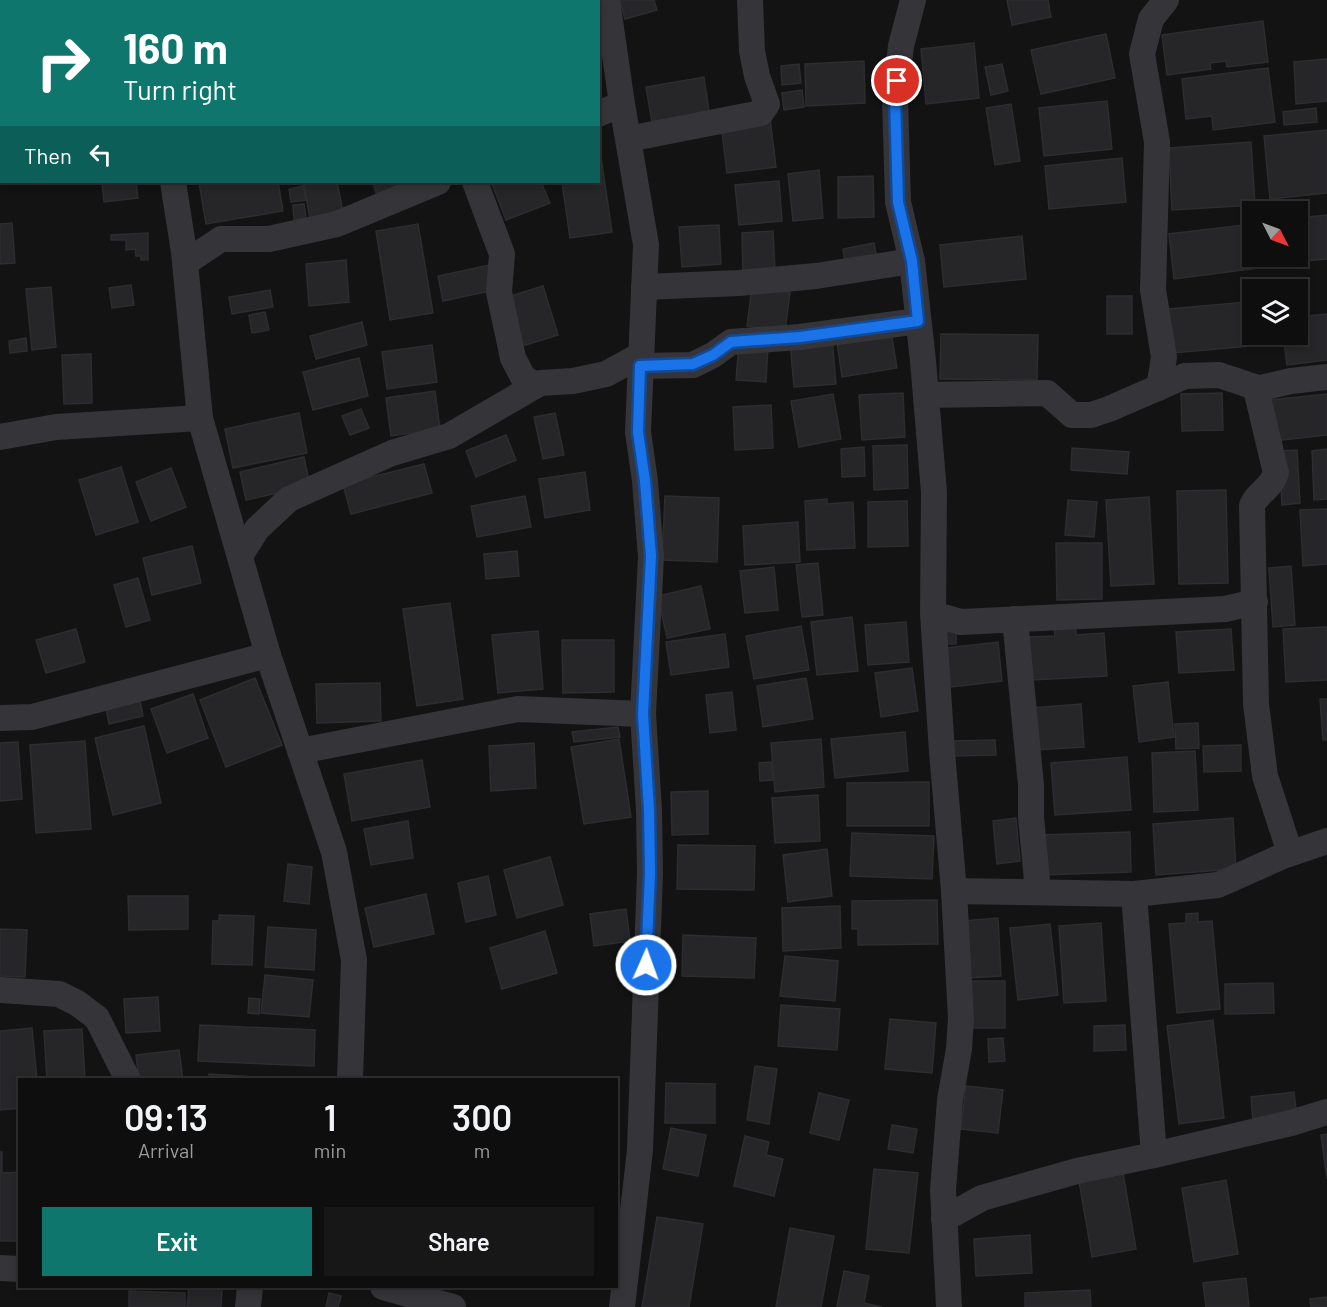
<!DOCTYPE html>
<html lang="en">
<head>
<meta charset="utf-8">
<style>
  body { margin:0; font-family:Barlow,sans-serif; background:#171718; color:#f1f3f6; height:100vh; display:flex; flex-direction:column; font-size:22px; white-space:nowrap }
  * { box-sizing:border-box; margin:0 }
  p { font-size:20px; color:#9b9c9e }
  .icon { flex:none; width:33px; height:33px; fill:none; stroke:currentColor; stroke-width:2; stroke-linecap:round; stroke-linejoin:round }
  .map { position:relative; flex:1; overflow:hidden }
  .sheet { position:absolute; left:18px; top:1078px; width:600px; height:210px; display:flex; flex-direction:column; background:#0e0e0f; border-radius:0px; box-shadow:0 3px 9px #0003,0 0 0 2px #2e2e2f }
  .sheet>* { flex:none }
  .hud { position:absolute; left:0px; top:0px; width:600px; height:183px; box-shadow:0 3px 9px #0003,0 0 0 2px #2e2e2f; background:#0f766e; color:#fff; overflow:hidden }
  .needle { width:39px; rotate:132deg }
  .controls { position:absolute; left:1242px; top:201px; display:grid; gap:12px }
  .controls a { display:grid; place-items:center; width:66px; height:66px; border-radius:0px; background:#0e0e0f; box-shadow:0 3px 9px #0003,0 0 0 2px #2e2e2f; font-size:30px }
  .pin { position:absolute; display:grid; place-items:center; width:51px; height:51px; color:#fff; margin:-26px; border:3px solid #fff; border-radius:50%; box-shadow:0 2px 6px #0007 }
  .me { position:absolute; width:66px; margin:-33px; rotate:2deg; stroke-linejoin:round; filter:drop-shadow(0 0 4px #0008) }
  .turn { display:flex; align-items:center; gap:21px; height:126px; padding:0 24px; font-size:27px }
  .turn .icon { width:78px; height:78px; stroke-width:2.5 }
  .turn b { display:block; font-size:42px; line-height:51px }
  .then { display:flex; align-items:center; height:57px; padding:0 24px; background:#0003; gap:12px; font-size:22px }
  .eta { display:flex; justify-content:space-evenly; align-items:center; height:102px; text-align:center }
  .eta b { font-size:36px; font-weight:600; line-height:42px }
  .button { display:flex; gap:12px; margin-top:auto; padding:12px 24px }
  .button a { flex:1; height:69px; border-radius:0px; background:#0f766e; color:#fff; font-size:24px; font-weight:600; line-height:69px; text-align:center }
  .button a+a { background:#171718; color:#f1f3f6 }
  .map>svg:first-child { display:block }
  .building { fill:#262628; stroke:#2d2d30; stroke-width:1.5 }
  .lines { fill:none; stroke-linecap:round; stroke-linejoin:round }
  .street { stroke:#353539; stroke-width:26 }
  .route-casing { stroke:#114b97; stroke-width:15 }
  .route { stroke:#1a73e8; stroke-width:10 }
</style>
</head>
<body>
<div class="map">
<svg width="1327" height="1307" viewBox="0 0 1327 1307">
  <rect width="100%" height="100%" fill="#131314"/>
  <g class="building">
    <polygon points="620,0 654,0 657,10 625,19"/>
    <polygon points="1007,0 1048,0 1051,17 1012,25"/>
    <polygon points="1263,21 1268,62 1227,67 1226,61 1210,63 1211,69 1167,75 1162,35"/>
    <polygon points="1106,34 1115,78 1041,94 1031,50"/>
    <polygon points="974,43 979,98 926,104 921,49"/>
    <polygon points="1327,59 1327,101 1296,104 1294,62"/>
    <polygon points="864,61 865,103 806,106 805,64"/>
    <polygon points="799,64 801,83 782,85 781,66"/>
    <polygon points="1002,64 1008,91 991,95 985,67"/>
    <polygon points="1268,68 1275,122 1213,130 1212,116 1186,119 1182,79"/>
    <polygon points="704,77 710,118 653,128 646,87"/>
    <polygon points="802,90 804,107 784,110 782,93"/>
    <polygon points="1107,101 1112,149 1044,156 1039,108"/>
    <polygon points="1011,104 1020,161 995,165 986,108"/>
    <polygon points="1316,108 1317,122 1284,125 1283,112"/>
    <polygon points="770,118 776,167 727,173 721,124"/>
    <polygon points="1327,130 1327,193 1270,199 1264,136"/>
    <polygon points="1251,142 1255,205 1172,210 1169,148"/>
    <polygon points="598,150 600,150 612,232 570,238 562,182 598,182"/>
    <polygon points="1122,158 1126,202 1049,209 1045,166"/>
    <polygon points="819,170 823,218 793,221 788,174"/>
    <polygon points="873,176 874,217 838,218 838,177"/>
    <polygon points="779,181 782,221 739,225 735,185"/>
    <polygon points="102,182 136,182 138,198 104,202"/>
    <polygon points="199,182 278,182 283,211 206,224"/>
    <polygon points="315,182 337,182 343,212 310,219 304,184"/>
    <polygon points="373,182 417,182 418,185 376,193"/>
    <polygon points="498,182 541,182 550,203 506,220 492,184"/>
    <polygon points="303,186 306,200 291,202 289,189"/>
    <polygon points="304,204 306,219 294,220 293,205"/>
    <polygon points="1327,215 1327,259 1282,263 1281,256 1298,256 1298,218"/>
    <polygon points="12,223 15,263 0,264 0,224"/>
    <polygon points="418,224 433,313 390,320 376,231"/>
    <polygon points="1252,224 1252,256 1257,256 1258,268 1174,279 1169,234"/>
    <polygon points="719,225 721,264 682,267 679,227"/>
    <polygon points="773,231 775,270 743,272 742,233"/>
    <polygon points="148,233 148,260 141,260 141,256 136,256 135,249 126,250 126,240 111,240 111,235"/>
    <polygon points="1022,236 1026,279 944,287 940,245"/>
    <polygon points="874,243 877,260 846,267 843,249"/>
    <polygon points="346,260 349,302 309,306 306,264"/>
    <polygon points="490,265 495,290 443,301 438,276"/>
    <polygon points="131,285 134,305 112,308 109,288"/>
    <polygon points="543,286 558,335 519,347 504,298"/>
    <polygon points="51,287 56,347 32,350 26,289"/>
    <polygon points="752,287 790,292 785,331 747,326"/>
    <polygon points="270,290 273,307 232,314 229,297"/>
    <rect x="1107" y="296" width="25" height="38"/>
    <polygon points="1246,302 1250,346 1173,353 1169,309"/>
    <polygon points="265,312 269,330 252,333 249,315"/>
    <polygon points="1327,314 1327,360 1287,365 1283,334 1298,334 1298,317"/>
    <polygon points="362,322 367,345 316,359 310,336"/>
    <polygon points="890,326 897,368 842,377 836,335"/>
    <polygon points="941,334 1038,335 1037,380 940,379"/>
    <polygon points="26,338 27,351 10,353 9,341"/>
    <polygon points="832,338 836,384 794,387 790,342"/>
    <polygon points="739,343 768,344 766,382 736,380"/>
    <polygon points="432,345 437,382 387,389 382,352"/>
    <polygon points="91,354 92,403 64,404 62,355"/>
    <polygon points="359,358 368,396 313,410 303,372"/>
    <polygon points="435,391 440,429 391,436 386,398"/>
    <polygon points="903,393 905,437 862,440 859,395"/>
    <polygon points="1222,393 1223,430 1182,431 1181,394"/>
    <polygon points="833,394 841,439 799,447 791,401"/>
    <polygon points="1327,394 1327,435 1274,441 1271,400"/>
    <polygon points="771,405 773,448 735,450 733,407"/>
    <polygon points="361,409 369,428 350,435 342,416"/>
    <polygon points="299,413 307,453 233,468 225,429"/>
    <polygon points="555,413 564,455 543,459 534,417"/>
    <polygon points="506,435 516,460 476,477 466,451"/>
    <polygon points="907,445 908,488 874,490 873,446"/>
    <polygon points="864,447 865,476 842,477 841,449"/>
    <polygon points="1072,448 1129,452 1127,474 1071,470"/>
    <polygon points="1327,449 1327,499 1314,500 1312,451"/>
    <polygon points="1297,450 1300,503 1282,505 1279,451"/>
    <polygon points="304,457 310,486 246,500 240,472"/>
    <polygon points="424,464 432,493 351,514 343,484"/>
    <polygon points="121,467 138,522 96,535 79,480"/>
    <polygon points="171,468 186,507 151,521 136,482"/>
    <polygon points="585,472 590,510 545,518 539,479"/>
    <polygon points="1226,490 1228,583 1179,584 1177,491"/>
    <polygon points="525,496 531,527 477,537 471,506"/>
    <polygon points="665,496 719,498 717,562 662,560"/>
    <polygon points="1149,497 1154,584 1111,586 1106,500"/>
    <polygon points="827,499 827,504 853,502 855,548 807,550 805,501"/>
    <polygon points="1068,500 1097,502 1094,537 1065,535"/>
    <polygon points="907,501 908,546 868,547 868,502"/>
    <polygon points="1327,509 1327,564 1303,566 1300,510"/>
    <polygon points="798,522 800,562 745,565 743,526"/>
    <polygon points="1056,543 1102,543 1102,599 1057,600"/>
    <polygon points="192,546 201,583 152,595 143,558"/>
    <polygon points="517,551 519,576 486,579 484,554"/>
    <polygon points="818,563 823,615 802,617 796,565"/>
    <polygon points="1291,566 1295,625 1273,627 1269,568"/>
    <polygon points="774,567 778,610 745,613 740,571"/>
    <polygon points="138,578 150,620 126,627 114,585"/>
    <polygon points="701,586 710,629 667,638 658,596"/>
    <polygon points="450,603 463,699 417,706 403,609"/>
    <polygon points="852,617 858,671 817,675 811,622"/>
    <polygon points="906,622 909,662 868,665 865,625"/>
    <polygon points="940,625 956,625 956,644 941,644"/>
    <polygon points="801,626 809,670 754,679 746,636"/>
    <polygon points="1076,626 1076,635 1104,633 1107,676 1031,680 1029,637 1055,636 1054,627"/>
    <polygon points="1327,627 1327,680 1286,682 1283,629"/>
    <polygon points="76,629 85,662 46,673 36,640"/>
    <polygon points="1231,629 1234,670 1179,673 1176,632"/>
    <polygon points="538,631 543,689 498,693 492,635"/>
    <polygon points="725,634 729,667 671,675 666,642"/>
    <polygon points="562,640 614,640 614,692 563,693"/>
    <polygon points="998,642 1002,681 951,687 947,648"/>
    <polygon points="912,668 918,711 881,717 875,673"/>
    <polygon points="255,678 282,745 226,767 200,700"/>
    <polygon points="806,678 813,719 763,727 757,686"/>
    <polygon points="1168,682 1174,737 1139,742 1133,686"/>
    <polygon points="380,683 381,721 317,723 316,684"/>
    <polygon points="732,692 736,730 710,733 706,695"/>
    <polygon points="193,694 208,738 167,753 151,709"/>
    <polygon points="139,696 143,716 109,724 105,703"/>
    <polygon points="1320,699 1327,699 1327,740 1323,740"/>
    <polygon points="1081,704 1084,747 1034,750 1031,708"/>
    <polygon points="1198,723 1199,748 1176,749 1175,724"/>
    <polygon points="144,726 161,803 113,815 95,738"/>
    <polygon points="618,727 620,737 574,742 572,732"/>
    <polygon points="905,732 908,771 835,778 831,739"/>
    <polygon points="619,739 631,817 584,824 571,747"/>
    <polygon points="821,739 824,787 775,792 771,743"/>
    <polygon points="995,740 996,755 953,756 953,741"/>
    <polygon points="85,741 91,829 36,833 30,745"/>
    <polygon points="18,742 22,799 0,801 0,743"/>
    <polygon points="534,743 536,788 491,791 489,746"/>
    <polygon points="1241,745 1241,771 1204,772 1203,746"/>
    <polygon points="1195,751 1198,810 1154,812 1152,753"/>
    <polygon points="1127,757 1131,810 1055,815 1051,763"/>
    <polygon points="422,760 430,807 352,821 344,774"/>
    <polygon points="771,762 773,780 760,781 759,763"/>
    <polygon points="929,782 929,826 847,826 847,783"/>
    <polygon points="708,791 708,834 672,835 671,792"/>
    <polygon points="818,795 820,841 775,843 772,798"/>
    <polygon points="1016,818 1020,861 997,864 993,821"/>
    <polygon points="1233,818 1236,869 1156,875 1153,824"/>
    <polygon points="408,821 413,858 371,865 364,829"/>
    <polygon points="1130,832 1131,872 1041,875 1040,835"/>
    <polygon points="852,833 934,836 932,879 850,876"/>
    <polygon points="678,845 755,846 754,890 677,889"/>
    <polygon points="827,849 832,896 788,902 783,855"/>
    <polygon points="550,857 563,905 517,918 504,870"/>
    <polygon points="288,864 312,867 309,904 284,901"/>
    <polygon points="488,876 496,915 466,922 458,883"/>
    <polygon points="426,894 434,934 374,947 365,908"/>
    <polygon points="128,896 188,896 188,929 129,930"/>
    <polygon points="937,900 938,944 858,945 858,929 852,929 852,901"/>
    <polygon points="840,906 841,948 783,951 782,908"/>
    <polygon points="626,909 630,941 594,946 590,914"/>
    <polygon points="1198,913 1198,922 1212,921 1220,1009 1177,1013 1169,924 1186,923 1186,914"/>
    <polygon points="219,915 254,916 252,965 212,964 213,921 219,921"/>
    <polygon points="998,918 1001,976 966,978 963,921"/>
    <polygon points="1101,923 1106,1001 1064,1003 1059,926"/>
    <polygon points="1050,924 1058,995 1018,1000 1010,928"/>
    <polygon points="268,927 316,930 314,970 265,967"/>
    <polygon points="0,929 27,930 25,977 0,976"/>
    <polygon points="545,931 557,973 502,989 490,948"/>
    <polygon points="683,935 756,938 754,978 682,976"/>
    <polygon points="785,956 838,961 835,1001 780,996"/>
    <polygon points="265,975 313,980 309,1017 261,1013"/>
    <polygon points="967,981 1005,981 1005,1028 966,1028"/>
    <polygon points="1273,983 1274,1013 1225,1014 1225,984"/>
    <polygon points="158,997 160,1031 126,1033 124,999"/>
    <polygon points="249,998 260,999 259,1014 248,1013"/>
    <polygon points="781,1005 840,1009 837,1050 778,1046"/>
    <polygon points="890,1019 936,1023 932,1073 885,1069"/>
    <polygon points="1213,1020 1224,1118 1179,1124 1167,1026"/>
    <polygon points="200,1025 315,1030 314,1066 198,1061"/>
    <polygon points="1125,1025 1126,1050 1094,1051 1094,1026"/>
    <polygon points="32,1028 37,1080 20,1080 20,1108 0,1110 0,1031"/>
    <polygon points="82,1029 85,1080 47,1080 44,1031"/>
    <polygon points="1003,1038 1005,1061 989,1062 988,1039"/>
    <polygon points="179,1050 183,1080 139,1080 136,1055"/>
    <polygon points="755,1066 777,1069 769,1124 747,1120"/>
    <polygon points="209,1074 255,1077 255,1080 209,1080"/>
    <polygon points="666,1083 715,1084 715,1123 665,1123"/>
    <polygon points="966,1086 1003,1090 998,1133 961,1129"/>
    <polygon points="1294,1092 1297,1118 1253,1122 1251,1097"/>
    <polygon points="819,1093 849,1100 839,1140 810,1133"/>
    <polygon points="892,1125 917,1129 913,1153 888,1149"/>
    <polygon points="671,1128 706,1135 698,1176 663,1169"/>
    <polygon points="1327,1134 1327,1179 1321,1135"/>
    <polygon points="745,1136 769,1142 766,1155 783,1159 774,1196 734,1186"/>
    <polygon points="0,1152 2,1152 2,1173 20,1172 20,1241 0,1241"/>
    <polygon points="874,1169 918,1173 909,1253 866,1249"/>
    <polygon points="1123,1173 1136,1249 1092,1257 1079,1181"/>
    <polygon points="1226,1180 1238,1254 1194,1262 1182,1188"/>
    <polygon points="657,1217 703,1224 689,1307 642,1307"/>
    <polygon points="790,1228 834,1236 821,1307 776,1307"/>
    <polygon points="1030,1235 1032,1273 976,1276 974,1239"/>
    <polygon points="844,1271 869,1276 864,1303 882,1307 837,1307"/>
    <polygon points="1246,1278 1249,1307 1206,1307 1203,1283"/>
    <polygon points="189,1287 222,1287 221,1307 187,1307"/>
    <polygon points="1090,1290 1091,1307 1025,1307 1025,1293"/>
    <polygon points="129,1291 185,1293 185,1307 129,1307"/>
    <polygon points="329,1293 341,1296 338,1307 326,1307"/>
    <polygon points="1327,1297 1327,1307 1311,1307 1310,1299"/>
  </g>
  <g class="lines">
    <g class="street">
      <polyline points="134,0 134,2"/>
      <polyline points="607,0 622,104 646,245 638,432 645,481 651,557 643,714 649,810 650,873 640,1150 622,1307"/>
      <polyline points="913,0 901,46 895,98 898,202 912,261 923,361 934,492 933,614 942,752 954,891 961,1018 959,1049 950,1100 943,1190 949,1307"/>
      <polyline points="226,2 232,0"/>
      <polyline points="598,114 622,104"/>
      <polyline points="628,139 761,113 767,104 757,76 752,51 750,0"/>
      <polyline points="173,182 184,252 200,418 268,655 334,852 354,960 350,1080"/>
      <polyline points="475,182 502,254 499,292 513,358 523,377 535,386"/>
      <polyline points="185,263 221,239 269,239 337,224 438,182"/>
      <polyline points="644,287 739,283 816,276 912,261"/>
      <polyline points="640,366 693,365 713,355 731,342 800,337 918,321"/>
      <polyline points="1159,388 1164,357 1153,290 1157,142 1142,54 1151,19 1166,0"/>
      <path d="M1256 389 1276 473C1271 489 1260 490 1252 505L1256 704 1265 776 1290 853"/>
      <polyline points="926,395 1047,393 1072,415 1091,415 1109,409 1185,376 1219,375 1255,387 1256,389 1291,381 1327,377"/>
      <polyline points="0,437 56,427 200,418"/>
      <polyline points="240,556 257,529 289,499 392,453 449,436 540,383 573,381 606,374 641,355"/>
      <polyline points="933,614 961,622 1225,609 1255,602"/>
      <polyline points="1015,619 1031,785 1031,817 1038,891"/>
      <polyline points="0,718 32,717 268,655"/>
      <polyline points="300,751 518,709 643,714"/>
      <polyline points="954,891 1134,894 1218,885 1283,856 1327,841"/>
      <polyline points="1134,894 1154,1155"/>
      <polyline points="0,990 59,994 77,1003 97,1018 128,1080"/>
      <polyline points="944,1219 982,1198 1077,1171 1154,1155 1291,1123 1327,1112"/>
      <polyline points="0,1268 20,1269"/>
      <polyline points="383,1287 453,1307"/>
      <polyline points="248,1307 250,1287"/>
    </g>
  </g>
  <g class="lines">
    <defs>
      <polyline id="route" points="646,965 650,873 649,810 643,714 651,556 645,481 638,432 640,366 693,364 713,355 731,342 800,337 918,321 912,261 898,202 895,98 897,81"/>
    </defs>
    <use href="#route" class="route-casing"/>
    <use href="#route" class="route"/>
  </g>
</svg>
<div class="controls">
<a><svg class="needle" viewBox="-14 -14 28 28"><path d="M0-13l5 13h-10z" fill="#e53935"/><path d="M0 13l5-13h-10z" fill="#9b9c9e"/></svg></a>
<a><svg class="icon" aria-label="layers" viewBox="0 0 24 24"><path d="M12 4l9 5-9 5-9-5zM3 14l9 5 9-5"/></svg></a>
</div>
<div class="pin" style="left:897px;top:81px;background:#d93025"><svg class="icon" aria-label="arrive" viewBox="0 0 24 24"><path d="M6 21V4h12l-3 4 3 4H6"/></svg></div>
<svg class="me" style="left:646px;top:965px" viewBox="-20 -20 40 40"><circle r="17" fill="#1a73e8" stroke="#fff" stroke-width="3"/><path d="M0-11L8 9 0 5-8 9z" fill="#fff"/></svg>
<div class="hud">
<div class="turn"><svg class="icon" aria-label="right" viewBox="0 0 24 24"><path d="M7 20v-9h11M14 6l5 5-5 5"/></svg><div><b>160 m</b>Turn right</div></div>
<div class="then">Then<svg class="icon" aria-label="left" viewBox="0 0 24 24"><path d="M17 20v-9H6M10 6l-5 5 5 5"/></svg></div>
</div>
<section class="sheet">
<div class="eta">
<div><b>09:13</b><p>Arrival</p></div>
<div><b>1</b><p>min</p></div>
<div><b>300</b><p>m</p></div>
</div>
<div class="button"><a>Exit</a><a>Share</a></div>
</section>
</div>
</body>
</html>
